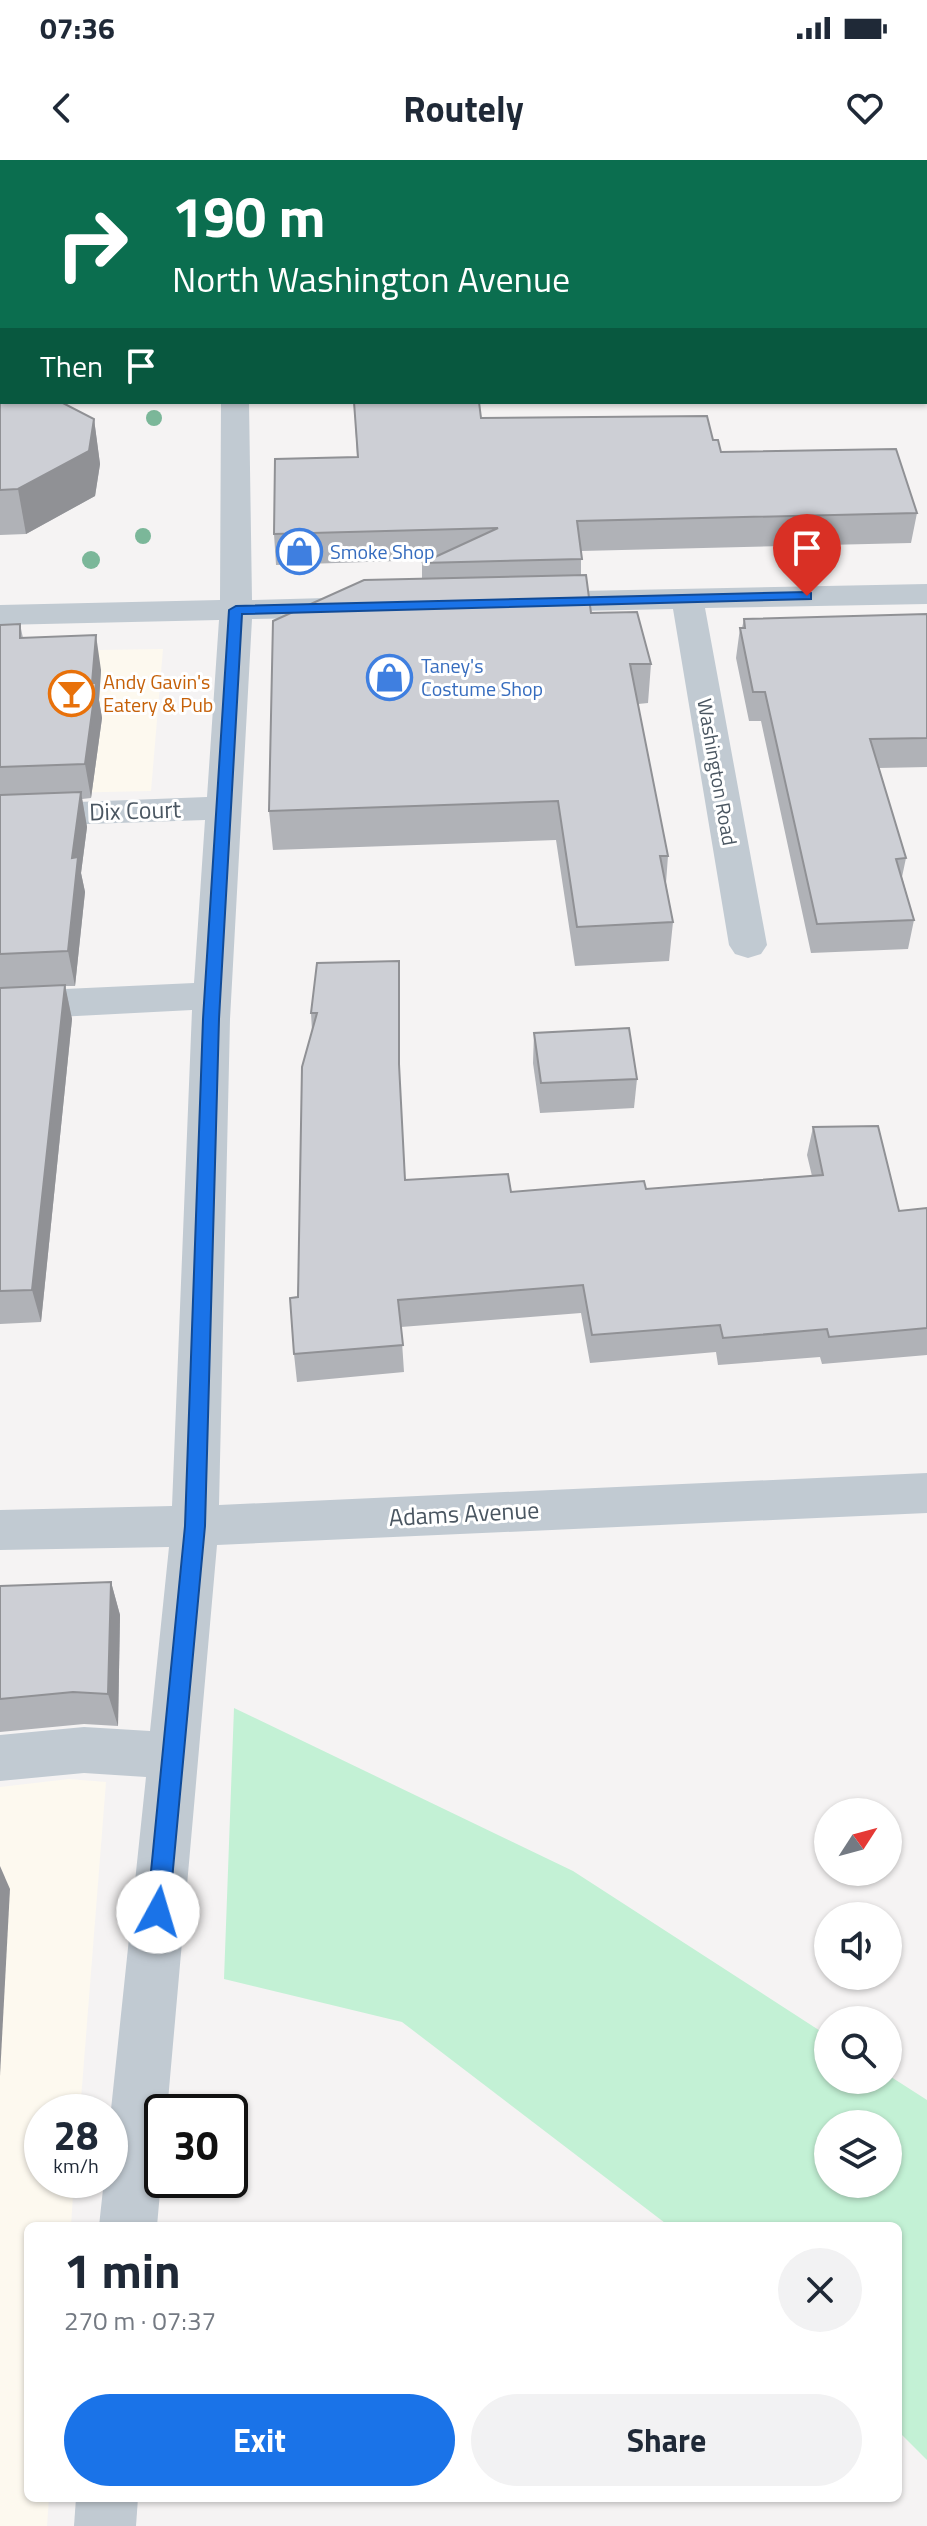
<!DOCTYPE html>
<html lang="en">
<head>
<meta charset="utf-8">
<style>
  body { margin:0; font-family:"Titillium Web",sans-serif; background:#f2f2f3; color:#1f2937; height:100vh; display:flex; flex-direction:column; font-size:30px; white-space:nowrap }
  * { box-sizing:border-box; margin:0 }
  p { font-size:26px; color:#747a83 }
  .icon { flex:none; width:44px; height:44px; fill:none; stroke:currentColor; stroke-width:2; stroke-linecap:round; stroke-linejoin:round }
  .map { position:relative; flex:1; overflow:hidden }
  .details { position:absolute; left:24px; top:2062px; width:878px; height:280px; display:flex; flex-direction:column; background:#fff; border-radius:12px; box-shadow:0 2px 6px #0004 }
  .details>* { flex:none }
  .top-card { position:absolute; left:0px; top:0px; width:928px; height:244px; box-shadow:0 2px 6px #0004; background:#0b6e4f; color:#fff; overflow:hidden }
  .needle { width:52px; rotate:54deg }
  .tools { position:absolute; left:814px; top:1638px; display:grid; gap:16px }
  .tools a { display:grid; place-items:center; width:88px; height:88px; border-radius:50%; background:#fff; box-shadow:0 2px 6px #0004; font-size:40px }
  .speed { position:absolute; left:24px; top:1934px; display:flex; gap:16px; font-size:40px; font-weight:700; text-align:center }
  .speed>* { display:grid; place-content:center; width:104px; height:104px; border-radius:50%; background:#fff; box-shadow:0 2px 6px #0004; line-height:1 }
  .speed small { font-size:20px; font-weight:400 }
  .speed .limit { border:4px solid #111; border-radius:12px; background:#fff; color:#111 }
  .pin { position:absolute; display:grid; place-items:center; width:68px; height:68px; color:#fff; margin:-82px -34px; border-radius:50% 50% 50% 0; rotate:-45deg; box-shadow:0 0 8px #0007 }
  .pin .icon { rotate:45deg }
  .me { position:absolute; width:88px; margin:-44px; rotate:6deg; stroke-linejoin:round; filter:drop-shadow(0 0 6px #0008) }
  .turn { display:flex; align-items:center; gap:28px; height:168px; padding:0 40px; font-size:36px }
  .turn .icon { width:104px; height:104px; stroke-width:2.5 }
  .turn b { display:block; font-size:56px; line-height:68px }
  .then { display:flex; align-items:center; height:76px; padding:0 40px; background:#0003; gap:16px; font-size:30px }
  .round { display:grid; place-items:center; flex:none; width:84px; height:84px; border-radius:42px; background:#f2f2f3 }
  .overview { display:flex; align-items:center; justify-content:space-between; height:136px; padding:0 40px }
  h1 { font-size:48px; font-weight:700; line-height:60px }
  .cta { display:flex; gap:16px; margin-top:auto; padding:16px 40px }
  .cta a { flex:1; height:92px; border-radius:48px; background:#1a73e8; color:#fff; font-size:32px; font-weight:700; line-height:92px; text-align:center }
  .cta a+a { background:#f2f2f3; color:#1f2937 }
  .status { display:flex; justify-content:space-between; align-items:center; height:56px; padding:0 40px; background:#fff; direction:ltr }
  .status svg { height:22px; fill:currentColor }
  header { display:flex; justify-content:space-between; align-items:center; height:104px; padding:0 40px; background:#fff; font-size:36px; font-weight:700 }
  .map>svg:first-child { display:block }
  .commercial { fill:#fdf9ef }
  .green { fill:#c3f1d5; fill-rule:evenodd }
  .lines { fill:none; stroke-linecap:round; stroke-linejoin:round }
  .minor { fill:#c1cad2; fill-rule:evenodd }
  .tree { fill:#7bb799 }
  .wall { fill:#b0b2b7 }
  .shaded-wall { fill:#909195 }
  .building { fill:#cdcfd5; stroke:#909195; stroke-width:2 }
  .route { fill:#1a73e8; stroke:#114b97; stroke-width:2 }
  .labels { text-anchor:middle; stroke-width:6; stroke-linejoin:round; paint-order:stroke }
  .far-shop-label { font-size:20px; fill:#366cbe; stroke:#fff; text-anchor:start }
  .far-food-label { font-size:20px; fill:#c56008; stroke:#fff; text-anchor:start }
  .far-street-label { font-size:20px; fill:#4a5661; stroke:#fff }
  .street-label { font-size:24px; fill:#4a5661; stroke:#fff }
</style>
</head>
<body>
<div class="status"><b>07:36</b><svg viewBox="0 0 49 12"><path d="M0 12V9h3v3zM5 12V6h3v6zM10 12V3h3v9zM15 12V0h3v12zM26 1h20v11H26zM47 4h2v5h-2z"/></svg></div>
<header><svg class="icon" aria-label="back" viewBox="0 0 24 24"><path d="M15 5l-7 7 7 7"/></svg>Routely<svg class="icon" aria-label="heart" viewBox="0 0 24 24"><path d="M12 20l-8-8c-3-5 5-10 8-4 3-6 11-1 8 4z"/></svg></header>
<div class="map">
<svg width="927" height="2366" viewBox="0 0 927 2366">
  <rect width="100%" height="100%" fill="#f5f3f3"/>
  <g class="commercial">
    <polygon points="163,489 151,631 14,634 33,491"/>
    <polygon points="69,1619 106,1622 80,1952 42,1952 42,2020 74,2020 71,2066 28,2066 28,2338 49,2338 47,2366 0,2366 0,1627"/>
  </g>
  <path class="green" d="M234 1548 573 1711 828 1876V1920H888V1915L927 1940V2300L898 2271V2066H669L402 1862 224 1819ZM888 1964V2024H828V1964Z"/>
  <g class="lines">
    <g class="minor">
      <rect x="220" y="0" width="26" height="2"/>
      <polygon points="221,242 249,242 252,440 362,437 373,440 378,447 373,454 362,457 252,459 230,859 219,1345 927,1313 927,1353 217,1385 167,1952 162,1952 162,2010 157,2066 99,2066 104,2020 110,2020 110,1959 146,1617 84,1613 0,1621 0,1575 84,1567 150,1571 169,1387 0,1390 0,1350 172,1346 192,850 0,860 0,832 194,823 205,660 0,667 0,645 207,637 219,460 0,465 0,445 220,440"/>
      <polygon points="927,424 927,444 705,448 767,785 761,794 748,798 735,794 729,785 673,449 530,452 519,449 514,442 519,435 530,432"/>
      <polygon points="76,2338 138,2338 136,2366 74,2366"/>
    </g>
  </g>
  <g class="tree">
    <circle cx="154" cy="258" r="8"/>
    <circle cx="143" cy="376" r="8"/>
    <circle cx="91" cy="400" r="9"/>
  </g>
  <g class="wall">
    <polygon points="888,0 927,0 927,199 926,2 888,2"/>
    <polygon points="0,6 2,6 2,242 94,259 100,304 95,336 26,374 0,375"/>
    <polygon points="354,242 481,258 713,280 721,292 917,353 911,383 581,391 581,415 591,453 651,504 648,543 638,544 668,696 666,723 673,762 669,801 575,806 556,680 273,690 269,651 422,419 422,403 427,400 276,405 274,374 357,297"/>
    <polygon points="927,454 927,607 879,608 906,698 902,717 914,760 908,789 811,793 761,561 749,561 736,498 740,468 742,468 744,459"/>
    <polygon points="20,464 23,478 101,510 99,540 102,558 91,638 82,639 87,667 81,713 85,732 75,826 65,826 72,859 41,1162 0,1164 0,465"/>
    <polygon points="399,801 400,925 405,1020 511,1032 646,1029 812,1016 807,995 813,967 899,1051 927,1048 927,1195 822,1204 820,1197 718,1205 716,1192 590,1203 581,1153 401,1167 404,1212 297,1222 294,1194 312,871 311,853"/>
    <polygon points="534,873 637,919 634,948 540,953 533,903"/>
    <polygon points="111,1422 120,1455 118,1566 84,1564 0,1572 0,1426"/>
  </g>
  <g class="shaded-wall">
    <polygon points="94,259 100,304 95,336 26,374 18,329"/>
    <polygon points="96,475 101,510 99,540 102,558 91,638 85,604"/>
    <polygon points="81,632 87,667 81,713 85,732 75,826 68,791 72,698"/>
    <polygon points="399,801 400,830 400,934 399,904"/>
    <polygon points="65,825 72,859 41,1162 32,1130"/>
    <polygon points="111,1422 120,1455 118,1566 108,1534"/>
    <polygon points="0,1706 10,1729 0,1916"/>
  </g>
  <g class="building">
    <polygon points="341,0 445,0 445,2 324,2 341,1"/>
    <rect x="522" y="0" width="60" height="2"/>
    <polygon points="900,0 927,0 927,171 926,2 900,2"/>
    <rect x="0" y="6" width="2" height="65"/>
    <polygon points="0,88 2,89 2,242 61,242 94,259 89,291 18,329 0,330"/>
    <polygon points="354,242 479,242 481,258 707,256 713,280 718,280 721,292 896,289 917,353 577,361 582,399 422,403 498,368 274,374 275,299 358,297"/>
    <polygon points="586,415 591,453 637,452 651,504 630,504 668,696 660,696 673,762 577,767 558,641 269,651 273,461 364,420"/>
    <polygon points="927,454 927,578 870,579 906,698 896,699 914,760 817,764 765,532 753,532 740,468 745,468 744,459"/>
    <polygon points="20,464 20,478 96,475 92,523 96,523 85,604 0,607 0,465"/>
    <polygon points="81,632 72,698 78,697 68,791 0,794 0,635"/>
    <polygon points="399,801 399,904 405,1020 508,1014 511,1032 644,1021 646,1029 823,1015 813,967 878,966 899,1051 927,1048 927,1168 829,1177 827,1169 723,1178 720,1165 592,1175 583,1125 398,1140 403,1185 294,1194 290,1138 298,1137 302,907 317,853 311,853 317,803"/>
    <polygon points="65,825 32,1130 0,1131 0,828"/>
    <polygon points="629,868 637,919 541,923 534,873"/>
    <polygon points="111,1422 108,1534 73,1532 0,1539 0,1426"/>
  </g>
  <polygon class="route" points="807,432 811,433 811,439 242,454 219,859 205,1366 169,1752 166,1760 158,1763 150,1760 147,1752 185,1366 203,859 229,450 236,446"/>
  <defs>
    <symbol id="shop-ring" viewBox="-11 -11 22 22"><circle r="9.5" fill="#fff" stroke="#3f7fe0" stroke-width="1.5"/><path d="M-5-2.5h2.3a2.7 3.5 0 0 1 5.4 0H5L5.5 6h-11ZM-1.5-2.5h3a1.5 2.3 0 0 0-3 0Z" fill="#3f7fe0"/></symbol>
    <symbol id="bar-ring" viewBox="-11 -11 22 22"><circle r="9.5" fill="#fff" stroke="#e8710a" stroke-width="1.5"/><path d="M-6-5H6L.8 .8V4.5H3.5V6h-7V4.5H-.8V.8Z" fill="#e8710a"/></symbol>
  </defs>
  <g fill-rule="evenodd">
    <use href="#shop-ring" x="274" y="366" width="51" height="51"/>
    <use href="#shop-ring" x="364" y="492" width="51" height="51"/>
    <use href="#bar-ring" x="46" y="508" width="51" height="51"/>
  </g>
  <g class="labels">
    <g class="far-shop-label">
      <text x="330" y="399">Smoke Shop</text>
      <text x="421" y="513">Taney's<tspan x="421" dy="23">Costume Shop</tspan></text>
    </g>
    <g class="far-food-label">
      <text x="103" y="529">Andy Gavin's<tspan x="103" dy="23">Eatery &amp; Pub</tspan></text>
    </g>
    <g class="far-street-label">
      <text transform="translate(717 612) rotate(80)" y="7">Washington Road</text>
    </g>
    <g class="street-label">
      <text transform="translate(135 651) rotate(-2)" y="8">Dix Court</text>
      <text transform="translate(464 1354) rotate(-3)" y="8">Adams Avenue</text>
    </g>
  </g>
</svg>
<div class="tools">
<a><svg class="needle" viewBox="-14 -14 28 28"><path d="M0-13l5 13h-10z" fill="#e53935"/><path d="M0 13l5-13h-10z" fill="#747a83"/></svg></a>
<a><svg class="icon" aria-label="sound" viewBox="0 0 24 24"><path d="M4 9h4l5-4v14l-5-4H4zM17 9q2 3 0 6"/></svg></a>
<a><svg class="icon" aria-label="search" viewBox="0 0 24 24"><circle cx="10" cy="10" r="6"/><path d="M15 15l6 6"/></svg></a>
<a><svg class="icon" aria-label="layers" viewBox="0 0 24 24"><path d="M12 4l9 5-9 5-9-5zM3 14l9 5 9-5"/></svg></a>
</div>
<div class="speed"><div>28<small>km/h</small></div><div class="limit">30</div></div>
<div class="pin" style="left:807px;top:436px;background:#d93025"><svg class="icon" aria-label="arrive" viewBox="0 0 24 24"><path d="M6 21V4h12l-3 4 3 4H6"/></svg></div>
<svg class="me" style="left:158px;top:1752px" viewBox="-20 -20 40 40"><circle r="19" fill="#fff"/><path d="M0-13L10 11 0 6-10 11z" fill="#1a73e8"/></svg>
<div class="top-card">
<div class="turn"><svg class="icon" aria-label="right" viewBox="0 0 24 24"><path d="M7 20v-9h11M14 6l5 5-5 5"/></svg><div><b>190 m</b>North Washington Avenue</div></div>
<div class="then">Then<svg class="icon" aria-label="arrive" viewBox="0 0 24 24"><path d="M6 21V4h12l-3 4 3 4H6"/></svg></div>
</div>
<section class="details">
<div class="overview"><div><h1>1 min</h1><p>270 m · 07:37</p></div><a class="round"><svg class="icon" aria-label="close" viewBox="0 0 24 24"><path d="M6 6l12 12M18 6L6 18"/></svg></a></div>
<div class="cta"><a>Exit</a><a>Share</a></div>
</section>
</div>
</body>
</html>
